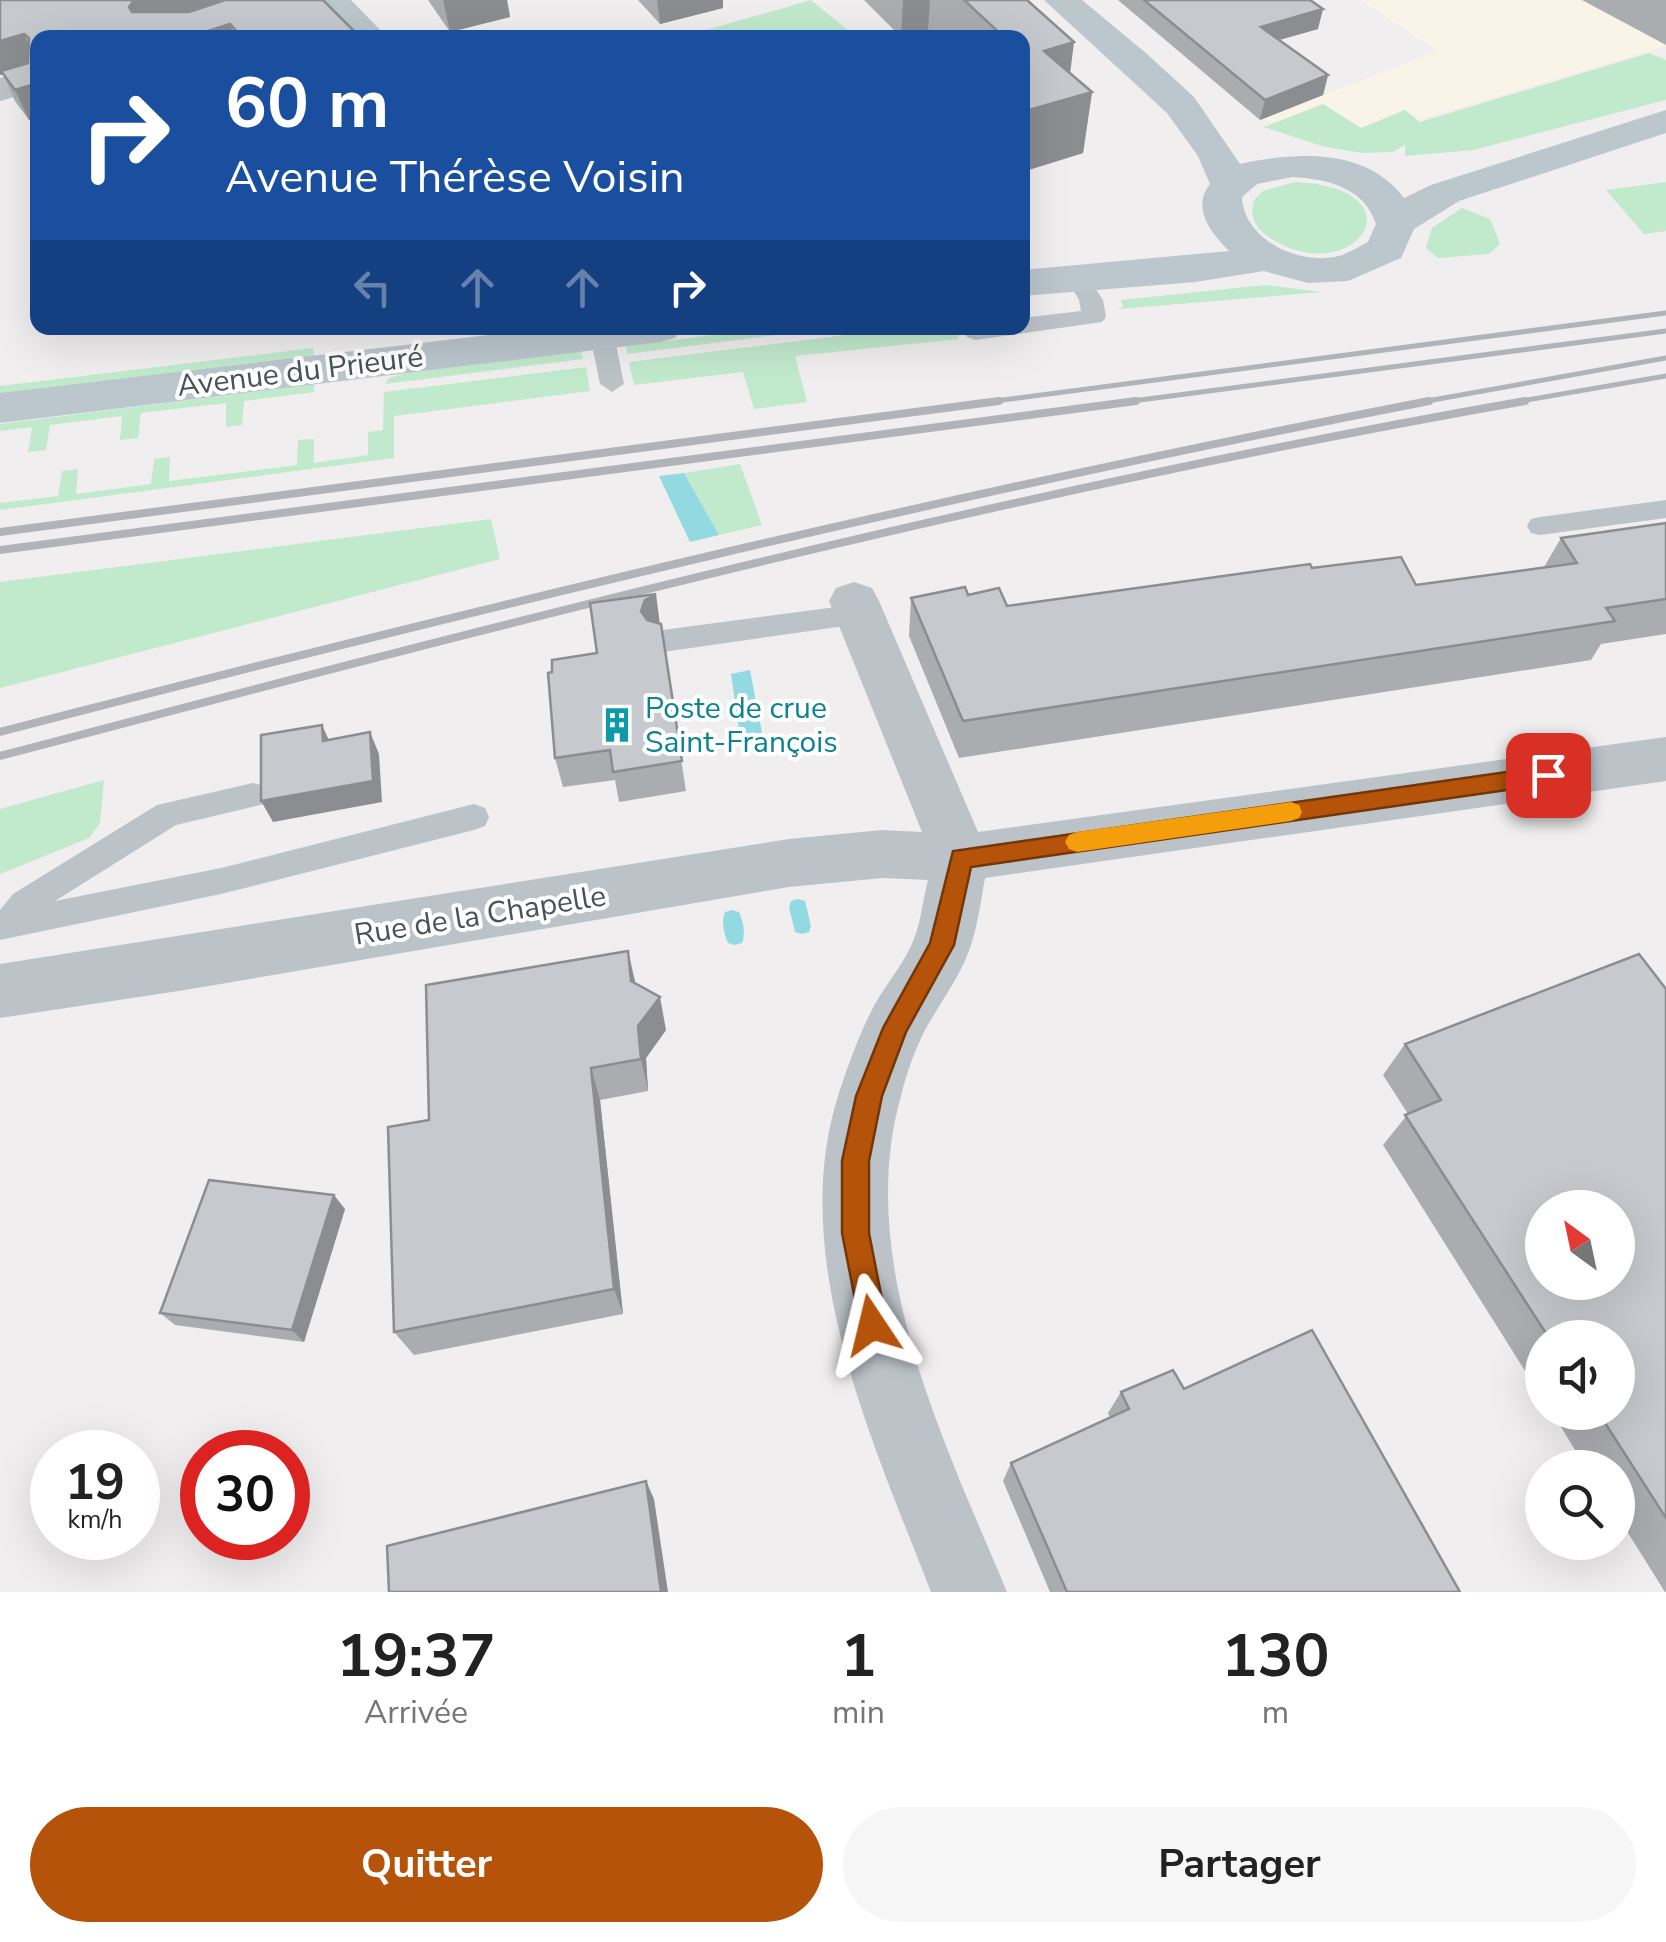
<!DOCTYPE html>
<html lang="fr">
<head>
<meta charset="utf-8">
<style>
  body { margin:0; font-family:"Nunito Sans",sans-serif; background:#f6f6f6; color:#222; height:100vh; display:flex; flex-direction:column; font-size:38px; white-space:nowrap }
  * { box-sizing:border-box; margin:0 }
  p { font-size:32px; color:#767676 }
  .icon { flex:none; width:55px; height:55px; fill:none; stroke:currentColor; stroke-width:2; stroke-linecap:round; stroke-linejoin:round }
  .map { position:relative; height:1592px; overflow:hidden }
  .side { display:flex; flex-direction:column; background:#fff; flex:1 }
  .side>* { flex:none }
  .top-card { position:absolute; left:30px; top:30px; width:1000px; height:305px; border-radius:20px; box-shadow:0 10px 40px #0002; background:#1a4fa0; color:#fff; overflow:hidden }
  .needle { width:65px; rotate:327deg }
  .tools { position:absolute; left:1525px; top:1190px; display:grid; gap:20px }
  .tools a { display:grid; place-items:center; width:110px; height:110px; border-radius:50%; background:#fff; box-shadow:0 10px 40px #0002; font-size:50px }
  .speed { position:absolute; left:30px; top:1430px; display:flex; gap:20px; font-size:50px; font-weight:700; text-align:center }
  .speed>* { display:grid; place-content:center; width:130px; height:130px; border-radius:50%; background:#fff; box-shadow:0 10px 40px #0002; line-height:1 }
  .speed small { font-size:25px; font-weight:400 }
  .speed .limit { border:15px solid #d22; background:#fff; color:#111 }
  .pin { position:absolute; display:grid; place-items:center; width:85px; height:85px; color:#fff; margin:-42px; border-radius:20px; box-shadow:0 5px 15px #0006 }
  .me { position:absolute; width:110px; margin:-55px; rotate:350deg; stroke-linejoin:round; filter:drop-shadow(0 0 8px #0008) }
  .turn { display:flex; align-items:center; gap:35px; height:210px; padding:0 30px; font-size:45px }
  .turn .icon { width:130px; height:130px; stroke-width:2.5 }
  .turn b { display:block; font-size:70px; line-height:85px }
  .lanes { display:flex; align-items:center; height:95px; padding:0 30px; background:#0003; justify-content:center; gap:50px; direction:ltr }
  .lanes .off { opacity:.35 }
  .eta { display:flex; justify-content:space-evenly; align-items:center; height:170px; text-align:center }
  .eta b { font-size:60px; font-weight:700; line-height:70px }
  .cta { display:flex; gap:20px; margin-top:auto; padding:20px 30px }
  .cta a { flex:1; height:115px; border-radius:60px; background:#b45309; color:#fff; font-size:40px; font-weight:700; line-height:115px; text-align:center }
  .cta a+a { background:#f6f6f6; color:#222 }
  .map>svg:first-child { display:block }
  .commercial { fill:#f9f3e8 }
  .green { fill:#c1e9cc }
  .water { fill:#93d9e1 }
  .lines { fill:none; stroke-linecap:round; stroke-linejoin:round }
  .stream { fill:#93d9e1; fill-rule:evenodd }
  .lane { fill:#bbc3c9; fill-rule:evenodd }
  .street { fill:#bbc3c9; fill-rule:evenodd }
  .secondary { fill:#bbc6cd; fill-rule:evenodd }
  .rail-far1 { stroke:#b1b4b7; stroke-width:5 }
  .rail { stroke:#b1b4b7; stroke-width:8 }
  .wall { fill:#aaadb0 }
  .shaded-wall { fill:#8b8d90 }
  .building { fill:#c6c9cd; stroke:#8b8d90; stroke-width:2.5; fill-rule:evenodd }
  .route { fill:#b45309; stroke:#753606; stroke-width:2.5 }
  .slow { fill:#f59e0b }
  .labels { text-anchor:middle; stroke-width:8; stroke-linejoin:round; paint-order:stroke }
  .street-label { font-size:30px; fill:#485359; stroke:#fff }
  .culture-label { font-size:30px; fill:#0d838f; stroke:#fff; text-anchor:start }
</style>
</head>
<body>
<div class="map">
<svg width="1666" height="1592" viewBox="0 0 1666 1592">
  <rect width="100%" height="100%" fill="#f0eeee"/>
  <polygon class="commercial" points="1361,0 1666,0 1666,46 1374,133 1260,120 1437,51"/>
  <g class="green">
    <polygon points="811,0 856,37 681,37 801,3"/>
    <polygon points="1649,53 1666,60 1666,100 1473,150 1405,156 1405,145 1416,138 1393,152 1361,153 1322,146 1264,127 1323,104 1361,128 1405,110 1420,122"/>
    <path d="M1295 182C1425 188 1355 291 1272 239 1256 229 1249 218 1254 200L1263 191Z"/>
    <polygon points="1666,182 1666,231 1644,234 1606,190"/>
    <polygon points="1462,208 1490,219 1500,244 1489,254 1438,258 1426,248 1432,228"/>
    <polygon points="1265,285 1322,292 1118,309 1123,307 1121,300"/>
    <polygon points="768,328 822,329 627,354 626,346"/>
    <polygon points="903,328 955,328 959,339 795,356 807,402 754,409 743,372 634,385 629,362"/>
    <polygon points="313,348 314,356 0,395 0,386"/>
    <polygon points="581,351 583,359 385,384 389,378 403,374"/>
    <polygon points="586,367 590,391 394,416 394,458 0,510 0,503 58,496 62,471 78,469 76,494 151,484 154,459 170,457 169,481 297,465 298,440 314,439 314,463 368,455 368,432 383,430 384,392"/>
    <polygon points="314,384 314,392 244,401 242,425 226,427 226,403 141,413 138,438 120,440 122,416 50,425 46,450 28,452 32,427 0,431 0,424"/>
    <polygon points="740,464 762,525 719,535 684,473"/>
    <polygon points="491,519 500,559 0,688 0,582"/>
    <polygon points="104,780 100,823 89,838 0,874 0,809"/>
  </g>
  <g class="water">
    <polygon points="684,473 719,535 690,542 659,476"/>
    <polygon points="750,670 762,733 740,736 731,674"/>
  </g>
  <g class="lines">
    <g class="stream">
      <polygon points="798,899 805,901 811,926 809,932 802,934 795,932 789,907 791,901"/>
      <path d="M732 910 739 912C743 921 746 934 742 943L735 945 728 943C724 934 721 921 725 912Z"/>
    </g>
    <g class="lane">
      <polygon points="1076,270 1084,272 1103,300 1106,317 1102,322 975,340 967,337 962,328 1022,328 1022,318 1081,311 1079,300 1065,277"/>
      <polygon points="602,328 614,335 624,384 612,392 600,384 590,335"/>
      <polygon points="1666,500 1666,518 1540,535 1531,533 1527,526 1531,519 1540,517"/>
      <polygon points="859,604 869,607 873,614 869,621 859,624 663,652 653,648 649,641 653,634 663,630"/>
      <polygon points="253,783 264,786 268,795 264,804 176,825 55,901 221,868 474,804 485,808 489,817 485,826 474,830 221,894 0,940 0,910 13,894 157,805"/>
    </g>
    <g class="street">
      <polygon points="38,67 38,90 0,101 0,78"/>
      <path d="M854 582 872 588 879 601 978 832 1666 737V781L985 878C981 900 978 924 971 945 961 976 939 1004 924 1032 914 1052 906 1075 901 1096 854 1261 945 1443 1007 1592H931C873 1442 787 1258 838 1096 848 1065 860 1032 875 1004 887 983 905 962 914 939 921 921 923 899 928 880L882 878 789 887 185 990 0 1018V964L789 839 882 830 922 832 829 601 836 588Z"/>
    </g>
    <g class="secondary">
      <polygon points="314,0 351,0 388,38 349,38"/>
      <path d="M1044 0H1082L1147 54 1194 97 1240 164C1295 152 1366 147 1404 198L1431 185 1666 110V133L1459 201 1414 229 1401 258 1348 281 1308 283 1264 271 1195 282 1022 296V270L1229 251C1211 233 1191 208 1210 184L1198 156 1167 113ZM1292 177C1327 179 1364 187 1376 224L1368 242C1360 246 1349 253 1339 256 1299 266 1244 240 1242 197L1257 184Z"/>
      <polygon points="548,328 682,328 675,338 660,342 0,423 0,393"/>
    </g>
    <g class="rail-far1">
      <polyline points="980,403 1666,313"/>
      <polyline points="1117,403 1666,331"/>
      <polyline points="1416,403 1666,358"/>
      <polyline points="1510,403 1666,376"/>
    </g>
    <g class="rail">
      <polyline points="0,532 999,401"/>
      <polyline points="0,550 1136,401"/>
      <path d="M0 732C474 609 949 494 1429 401"/>
      <path d="M0 756C504 623 1010 491 1525 401"/>
    </g>
  </g>
  <g class="wall">
    <polygon points="0,0 220,1 361,38 38,38 38,117 29,120 15,101 3,74 0,75"/>
    <polygon points="428,0 507,0 510,17 450,32"/>
    <polygon points="638,0 723,0 723,8 660,24"/>
    <polygon points="864,0 1027,0 1070,73 1092,92 1083,153 1022,172 1022,38 936,38 928,30 901,37"/>
    <polygon points="1118,0 1310,0 1318,29 1279,40 1328,75 1323,95 1260,120"/>
    <polygon points="1582,0 1666,0 1666,45"/>
    <polygon points="1666,523 1666,634 1601,644 1591,660 959,758 909,636 911,598 968,595 1007,606 1312,568 1416,585 1544,567 1561,538"/>
    <polygon points="660,624 686,791 619,802 615,780 563,787 555,758 597,653"/>
    <polygon points="628,951 635,983 666,1030 646,1058 648,1091 600,1100 623,1314 414,1355 394,1332 429,1120"/>
    <polygon points="1666,989 1666,1592 1665,1592 1618,1517 1618,1468 1586,1468 1552,1412 1618,1412 1618,1338 1542,1338 1542,1398 1383,1145 1408,1114 1383,1075 1405,1044"/>
    <polygon points="345,1209 304,1342 175,1325 160,1313"/>
    <polygon points="1184,1389 1460,1592 1050,1592 1003,1481 1011,1463 1110,1418 1108,1413 1121,1392"/>
  </g>
  <g class="shaded-wall">
    <polygon points="134,0 220,0 221,3 140,36 129,7"/>
    <polygon points="443,0 507,0 510,17 450,32"/>
    <polygon points="657,0 723,0 723,8 660,24"/>
    <polygon points="903,0 930,0 928,30 901,37"/>
    <polygon points="1323,9 1318,29 1257,46 1261,27"/>
    <polygon points="230,24 235,38 186,38"/>
    <polygon points="24,34 37,63 0,75 0,41"/>
    <polygon points="1074,42 1067,99 1092,92 1083,153 1022,172 1022,112 1044,51"/>
    <polygon points="1328,75 1323,95 1260,120 1265,100"/>
    <polygon points="38,83 38,117 29,120 15,90"/>
    <polygon points="656,594 660,625 650,632 641,611 645,600"/>
    <polygon points="322,725 332,747 323,741"/>
    <polygon points="370,732 379,754 382,802 273,822 261,801"/>
    <polygon points="628,951 636,986 631,981"/>
    <polygon points="660,997 666,1030 646,1058 648,1091 641,1059 638,1026"/>
    <polygon points="591,1068 600,1100 623,1314 614,1289"/>
    <polygon points="334,1195 345,1209 304,1342 292,1330"/>
    <polygon points="646,1481 654,1499 668,1592 661,1592"/>
  </g>
  <g class="building">
    <polygon points="0,0 134,0 129,7 132,12 189,12 225,0 323,0 361,38 243,38 230,24 186,38 38,38 38,83 15,90 1,71 28,63 29,38 24,34 0,41"/>
    <polygon points="964,0 1027,0 1074,42 1044,51 1092,92 1022,112 1022,57 1025,56 1022,54 1022,38 1005,38"/>
    <polygon points="1144,0 1310,0 1323,9 1261,27 1328,75 1265,100"/>
    <polygon points="1666,523 1666,599 1606,608 1615,621 963,721 911,598 965,587 968,595 999,588 1007,606 1310,564 1312,568 1401,557 1416,585 1577,563 1561,538"/>
    <polygon points="656,594 645,600 641,611 647,620 661,624 682,761 613,772 610,750 555,758 548,673 552,672 552,660 597,653 590,603"/>
    <polygon points="322,725 323,741 370,732 373,781 261,801 261,735"/>
    <polygon points="628,951 631,981 660,997 638,1026 641,1059 591,1068 614,1289 394,1332 388,1127 429,1120 426,985"/>
    <path d="M1639 954 1666 989V1518L1598 1412H1618V1338H1549L1405 1115 1441 1100 1405 1044ZM1542 1208H1618V1282H1542Z"/>
    <polygon points="209,1180 334,1195 292,1330 160,1313"/>
    <polygon points="1312,1330 1460,1592 1067,1592 1011,1463 1129,1409 1121,1392 1173,1370 1184,1389"/>
    <polygon points="646,1481 661,1592 389,1592 387,1546"/>
  </g>
  <polygon class="route" points="1548,766 1560,775 1548,784 971,867 954,945 906,1032 882,1096 869,1161 869,1233 887,1325 883,1335 872,1339 862,1335 842,1233 842,1161 856,1096 883,1028 930,943 953,851"/>
  <polygon class="slow" points="1291,802 1299,805 1302,812 1299,818 1291,821 1077,852 1069,849 1065,842 1069,835 1077,832"/>
  <defs>
    <symbol id="building-bare" viewBox="-9 -9 18 18"><path d="M-4-6H4V6H1V3H-1V6H-4ZM-2.5-4.3h1.7v1.8h-1.7ZM.8-4.3h1.7v1.8H.8ZM-2.5-1h1.7V.8h-1.7ZM.8-1h1.7V.8H.8Z" fill="#0f9aa8" stroke="#fff" stroke-width="2.5" paint-order="stroke"/></symbol>
  </defs>
  <g fill-rule="evenodd">
    <use href="#building-bare" x="592" y="700" width="50" height="50"/>
  </g>
  <g class="labels">
    <g class="street-label">
      <text transform="translate(300 371) rotate(-7)" y="10">Avenue du Prieuré</text>
      <text transform="translate(480 915) rotate(-9)" y="10">Rue de la Chapelle</text>
    </g>
    <g class="culture-label">
      <text x="645" y="718">Poste de crue<tspan x="645" dy="34">Saint-François</tspan></text>
    </g>
  </g>
</svg>
<div class="tools">
<a><svg class="needle" viewBox="-14 -14 28 28"><path d="M0-13l5 13h-10z" fill="#e53935"/><path d="M0 13l5-13h-10z" fill="#767676"/></svg></a>
<a><svg class="icon" aria-label="sound" viewBox="0 0 24 24"><path d="M4 9h4l5-4v14l-5-4H4zM17 9q2 3 0 6"/></svg></a>
<a><svg class="icon" aria-label="search" viewBox="0 0 24 24"><circle cx="10" cy="10" r="6"/><path d="M15 15l6 6"/></svg></a>
</div>
<div class="speed"><div>19<small>km/h</small></div><div class="limit">30</div></div>
<div class="pin" style="left:1548px;top:775px;background:#d93025"><svg class="icon" aria-label="arrive" viewBox="0 0 24 24"><path d="M6 21V4h12l-3 4 3 4H6"/></svg></div>
<svg class="me" style="left:872px;top:1325px" viewBox="-20 -20 40 40"><path d="M0-17L14 15 0 8-14 15z" fill="#b45309" stroke="#fff" stroke-width="4"/></svg>
<div class="top-card">
<div class="turn"><svg class="icon" aria-label="right" viewBox="0 0 24 24"><path d="M7 20v-9h11M14 6l5 5-5 5"/></svg><div><b>60 m</b>Avenue Thérèse Voisin</div></div>
<div class="lanes"><svg class="icon off" aria-label="left" viewBox="0 0 24 24"><path d="M17 20v-9H6M10 6l-5 5 5 5"/></svg><svg class="icon off" aria-label="ahead" viewBox="0 0 24 24"><path d="M12 20V5M6 11l6-6 6 6"/></svg><svg class="icon off" aria-label="ahead" viewBox="0 0 24 24"><path d="M12 20V5M6 11l6-6 6 6"/></svg><svg class="icon" aria-label="right" viewBox="0 0 24 24"><path d="M7 20v-9h11M14 6l5 5-5 5"/></svg></div>
</div>
</div>
<section class="side">
<div class="eta">
<div><b>19:37</b><p>Arrivée</p></div>
<div><b>1</b><p>min</p></div>
<div><b>130</b><p>m</p></div>
</div>
<div class="cta"><a>Quitter</a><a>Partager</a></div>
</section>
</body>
</html>
